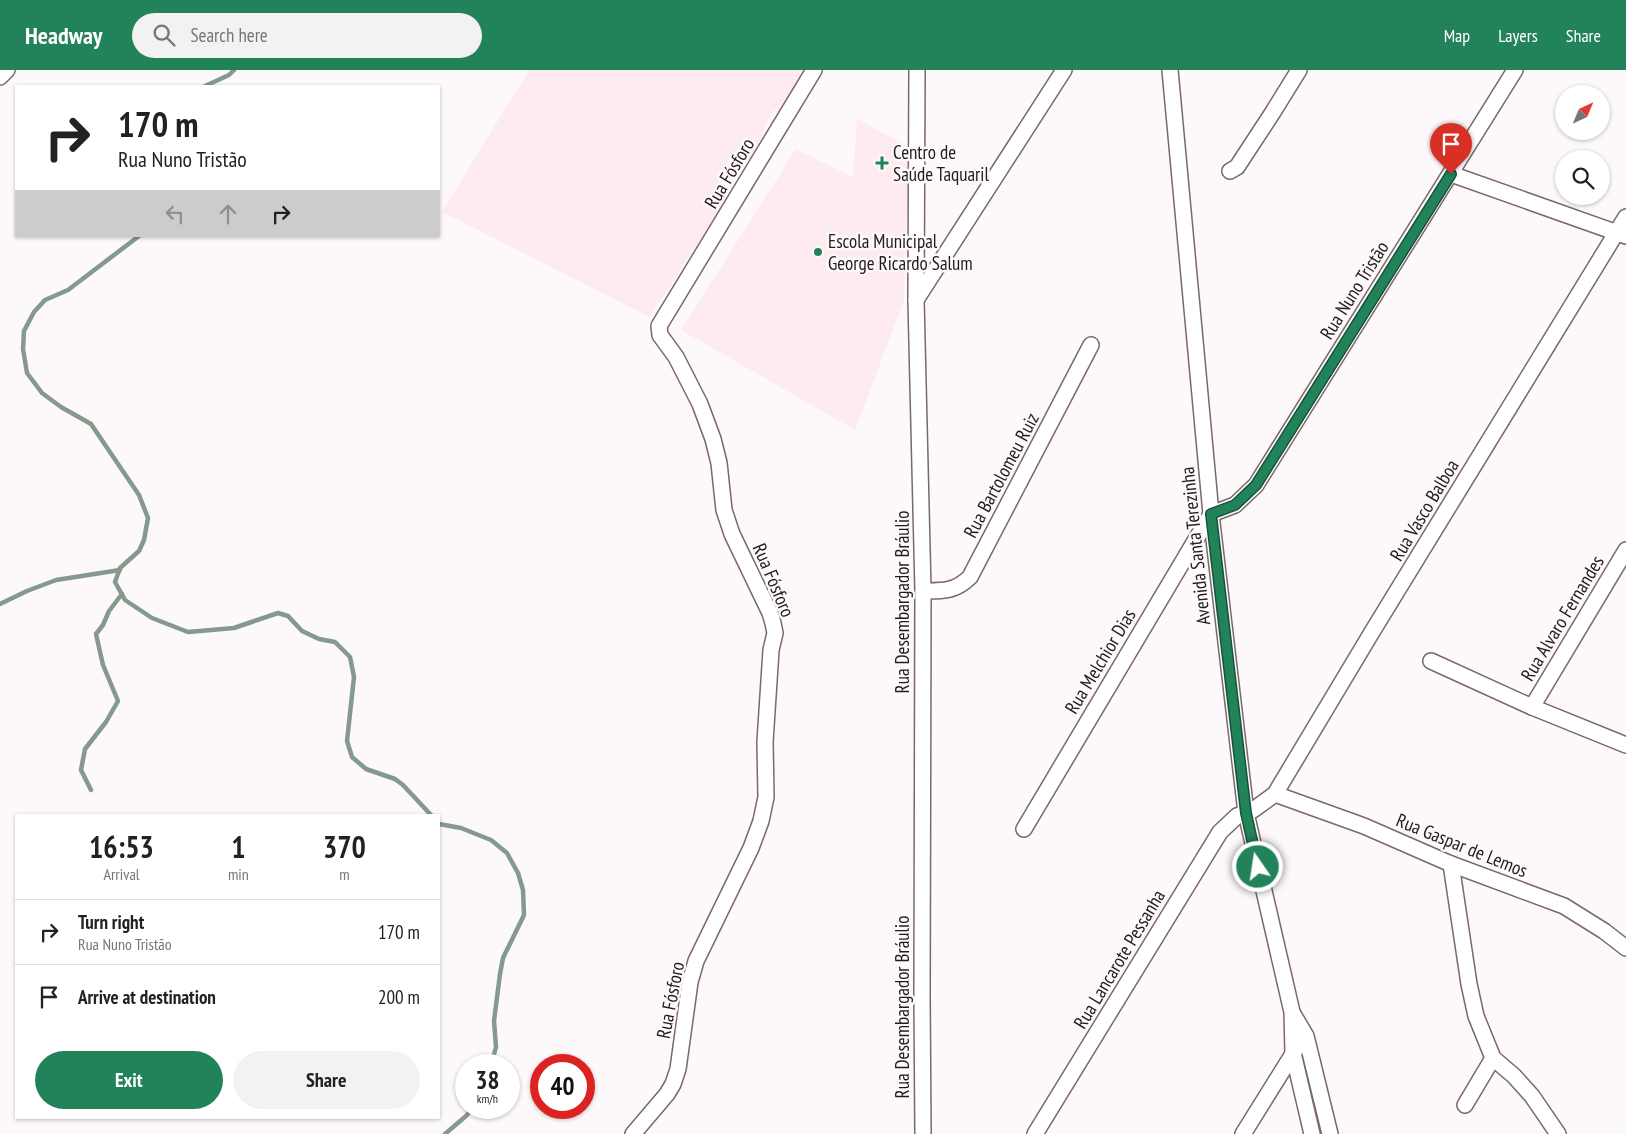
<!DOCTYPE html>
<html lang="en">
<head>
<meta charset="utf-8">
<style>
  body { margin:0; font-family:"PT Sans Narrow",sans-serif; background:#f2f2f2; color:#222; height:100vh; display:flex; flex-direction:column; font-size:19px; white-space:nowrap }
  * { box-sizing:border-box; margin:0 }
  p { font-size:16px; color:#767676 }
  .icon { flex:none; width:28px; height:28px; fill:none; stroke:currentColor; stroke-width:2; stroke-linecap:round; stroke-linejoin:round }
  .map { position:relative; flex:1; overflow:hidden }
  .panel { position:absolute; left:15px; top:744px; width:425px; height:305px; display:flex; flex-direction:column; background:#fff; border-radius:0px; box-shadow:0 1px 4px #0004 }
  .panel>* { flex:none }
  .banner { position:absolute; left:15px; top:15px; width:425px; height:152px; border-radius:0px; box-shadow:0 1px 4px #0004; background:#fff; color:#222; overflow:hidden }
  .needle { width:32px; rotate:44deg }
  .tools { position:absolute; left:1555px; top:15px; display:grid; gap:10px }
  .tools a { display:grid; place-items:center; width:55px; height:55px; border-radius:50%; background:#fff; box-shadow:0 1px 4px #0004; font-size:25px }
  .speed { position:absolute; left:455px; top:984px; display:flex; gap:10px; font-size:25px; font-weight:700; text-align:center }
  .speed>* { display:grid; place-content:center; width:65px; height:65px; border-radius:50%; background:#fff; box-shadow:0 1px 4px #0004; line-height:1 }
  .speed small { font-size:12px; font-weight:400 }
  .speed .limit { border:8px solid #d22; background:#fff; color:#111 }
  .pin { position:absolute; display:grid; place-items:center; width:42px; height:42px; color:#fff; margin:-51px -21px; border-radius:50% 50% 50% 0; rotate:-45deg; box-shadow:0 0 5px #0007 }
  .pin .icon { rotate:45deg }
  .me { position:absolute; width:55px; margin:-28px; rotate:347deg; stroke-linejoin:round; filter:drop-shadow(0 0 4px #0008) }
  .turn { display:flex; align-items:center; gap:18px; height:105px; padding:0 20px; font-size:22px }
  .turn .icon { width:65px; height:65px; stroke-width:2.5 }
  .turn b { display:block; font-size:35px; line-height:42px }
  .lanes { display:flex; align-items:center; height:48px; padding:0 20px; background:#0003; justify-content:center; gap:25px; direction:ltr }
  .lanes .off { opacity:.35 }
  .eta { display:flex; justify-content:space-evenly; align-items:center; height:85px; text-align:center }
  .eta b { font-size:30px; font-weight:700; line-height:35px }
  .cta { display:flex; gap:10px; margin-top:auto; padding:10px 20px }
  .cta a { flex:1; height:58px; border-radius:30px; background:#22825a; color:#fff; font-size:20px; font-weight:700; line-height:58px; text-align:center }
  .cta a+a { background:#f2f2f2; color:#222 }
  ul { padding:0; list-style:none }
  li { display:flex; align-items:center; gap:15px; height:65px; padding:0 20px; border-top:1px solid #e0e0e0 }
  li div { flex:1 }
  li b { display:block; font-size:19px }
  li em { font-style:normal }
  header { display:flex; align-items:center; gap:30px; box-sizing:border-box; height:70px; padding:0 25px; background:#22825a; color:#fff }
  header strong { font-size:24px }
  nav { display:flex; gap:28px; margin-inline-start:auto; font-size:18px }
  .search { width:350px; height:45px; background:#f2f2f2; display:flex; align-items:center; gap:12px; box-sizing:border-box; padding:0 18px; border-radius:28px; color:#767676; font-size:19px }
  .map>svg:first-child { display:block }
  .built { fill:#feebef }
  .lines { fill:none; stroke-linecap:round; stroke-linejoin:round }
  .stream { stroke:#85998d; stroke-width:4.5 }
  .minor-casing { stroke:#7a686b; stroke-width:18 }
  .minor { stroke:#fff; stroke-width:15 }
  .route-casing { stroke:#16543a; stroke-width:12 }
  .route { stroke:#22825a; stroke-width:9 }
  .poi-dot { fill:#22825a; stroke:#fdf8f9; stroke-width:2 }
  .labels { text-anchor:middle; stroke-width:5; stroke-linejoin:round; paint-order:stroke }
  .poi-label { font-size:19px; fill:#221b1d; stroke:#fdf8f9; text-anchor:start }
  .street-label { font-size:19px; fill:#221b1d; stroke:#fdf8f9 }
</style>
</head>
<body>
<header>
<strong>Headway</strong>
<div class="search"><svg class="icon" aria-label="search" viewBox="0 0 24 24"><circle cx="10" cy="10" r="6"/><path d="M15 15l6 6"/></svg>Search here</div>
<nav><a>Map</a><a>Layers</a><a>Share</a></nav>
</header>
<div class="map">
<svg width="1626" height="1064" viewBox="0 0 1626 1064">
  <rect width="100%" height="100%" fill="#fdf8f9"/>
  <g class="built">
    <polygon points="529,0 809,0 786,37 773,41 765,55 763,65 750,89 729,88 718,110 726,130 650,247 442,142"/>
    <polygon points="857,49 911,78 907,134 904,230 855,360 681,260 796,79 853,107"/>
  </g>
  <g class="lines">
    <g class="stream">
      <polyline points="205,16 229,5 234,0"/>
      <polyline points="139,166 68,220 45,230 34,242 24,261 23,279 27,303 42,323 61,337 91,354 139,425 148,448 144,470 139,481 120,498 115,512 125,530 152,548 188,562 234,558 278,543 288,546 302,561 319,569 335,572 350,587 354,607 347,671 352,687 366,699 395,709 403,715 431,745"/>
      <polyline points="0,534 27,521 56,510 120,500"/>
      <polyline points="91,720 81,700 85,679 106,652 118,631 103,595 96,564 103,555 109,541 122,524"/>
      <polyline points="439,754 461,758 491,770 507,783 518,803 523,820 524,845 503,888 500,904 494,951 496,977 491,995"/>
      <polyline points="445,1064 466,1046 473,1038"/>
    </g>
    <defs>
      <g id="minor">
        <polyline points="917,0 916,230 923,521 922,925 923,1064"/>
        <polyline points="1170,0 1211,444 1246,743 1292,942 1293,983 1312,1064"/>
        <polyline points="0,7 7,0"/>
        <polyline points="1230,101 1237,97 1273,42 1299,0"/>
        <polyline points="1451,104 1626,166"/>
        <polyline points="916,230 1064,0"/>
        <polyline points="1211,444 1235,435 1256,415 1515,0"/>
        <path d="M923 521C942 521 955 522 970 507L1091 275"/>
        <polyline points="1431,591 1532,637 1626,675"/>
        <polyline points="1532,637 1626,480"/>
        <polyline points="1275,724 1364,756 1451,794 1564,836 1604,861 1626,878"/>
        <polyline points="1024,759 1211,444"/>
        <polyline points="1451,794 1469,914 1476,946 1493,988 1514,1006 1532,1026 1558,1064"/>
        <polyline points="1293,944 1306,966 1330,1064"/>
        <polyline points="1465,1035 1493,988"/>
        <polyline points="633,1064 667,1024 673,1014 678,999 690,912 696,891 751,778 761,751 766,727 765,672 771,580 775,563 773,553 770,543 732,464 724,440 719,393 713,369 700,334 676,287 660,265 659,256 814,0"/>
        <polyline points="1035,1064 1220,762 1237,746 1253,740 1275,724 1372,562 1626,147"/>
        <polyline points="1243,1064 1296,979"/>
      </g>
    </defs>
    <use href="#minor" class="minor-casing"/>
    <use href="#minor" class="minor"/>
  </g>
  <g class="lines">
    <defs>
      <polyline id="route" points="1258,797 1246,743 1211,444 1235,435 1256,415 1451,104"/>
    </defs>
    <use href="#route" class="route-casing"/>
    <use href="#route" class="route"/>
  </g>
  <g class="poi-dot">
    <path d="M879.5 85.5h5v5h5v5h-5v5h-5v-5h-5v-5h5z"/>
    <circle cx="818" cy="182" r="5"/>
  </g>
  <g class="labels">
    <g class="poi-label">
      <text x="893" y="89">Centro de<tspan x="893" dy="22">Saúde Taquaril</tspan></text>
      <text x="828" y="178">Escola Municipal<tspan x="828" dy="22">George Ricardo Salum</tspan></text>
    </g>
    <g class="street-label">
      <text transform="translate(729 103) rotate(-59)" y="7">Rua Fósforo</text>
      <text transform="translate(1354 220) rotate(-58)" y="7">Rua Nuno Tristão</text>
      <text transform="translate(1001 405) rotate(-62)" y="7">Rua Bartolomeu Ruiz</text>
      <text transform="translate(1424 440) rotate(-59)" y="7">Rua Vasco Balboa</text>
      <text transform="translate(1195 476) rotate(-96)" y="7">Avenida Santa Terezinha</text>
      <text transform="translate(774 510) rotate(67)" y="7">Rua Fósforo</text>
      <text transform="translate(902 532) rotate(-90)" y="7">Rua Desembargador Bráulio</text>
      <text transform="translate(1562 548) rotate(-59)" y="7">Rua Alvaro Fernandes</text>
      <text transform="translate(1100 591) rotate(-59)" y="7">Rua Melchior Dias</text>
      <text transform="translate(1462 775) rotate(22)" y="7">Rua Gaspar de Lemos</text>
      <text transform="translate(1119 889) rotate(-59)" y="7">Rua Lancarote Pessanha</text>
      <text transform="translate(670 930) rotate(-79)" y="7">Rua Fósforo</text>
      <text transform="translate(902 937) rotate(-90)" y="7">Rua Desembargador Bráulio</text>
    </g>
  </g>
</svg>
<div class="tools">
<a><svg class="needle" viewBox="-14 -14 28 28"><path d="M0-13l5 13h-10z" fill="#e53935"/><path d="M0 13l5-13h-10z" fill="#767676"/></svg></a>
<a><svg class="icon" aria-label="search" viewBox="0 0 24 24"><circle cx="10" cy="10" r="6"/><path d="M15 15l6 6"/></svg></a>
</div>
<div class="speed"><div>38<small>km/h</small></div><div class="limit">40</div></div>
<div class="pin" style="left:1451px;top:104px;background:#d93025"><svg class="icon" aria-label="arrive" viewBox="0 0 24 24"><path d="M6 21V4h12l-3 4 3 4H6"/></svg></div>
<svg class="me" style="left:1258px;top:797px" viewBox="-20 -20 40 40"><circle r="17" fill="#22825a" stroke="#fff" stroke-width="3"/><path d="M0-11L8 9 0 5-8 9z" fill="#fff"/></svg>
<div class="banner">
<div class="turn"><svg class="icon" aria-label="right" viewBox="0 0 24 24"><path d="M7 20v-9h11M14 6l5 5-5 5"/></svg><div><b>170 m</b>Rua Nuno Tristão</div></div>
<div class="lanes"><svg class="icon off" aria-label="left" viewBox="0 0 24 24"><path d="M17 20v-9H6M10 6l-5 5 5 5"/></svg><svg class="icon off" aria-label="ahead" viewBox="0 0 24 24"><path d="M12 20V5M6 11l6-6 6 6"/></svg><svg class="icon" aria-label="right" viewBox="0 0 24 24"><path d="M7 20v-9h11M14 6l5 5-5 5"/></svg></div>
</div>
<section class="panel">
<div class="eta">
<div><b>16:53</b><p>Arrival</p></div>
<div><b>1</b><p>min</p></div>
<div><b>370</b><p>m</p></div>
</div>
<ul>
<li><svg class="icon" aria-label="right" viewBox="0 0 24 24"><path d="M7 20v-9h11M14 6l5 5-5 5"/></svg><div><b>Turn right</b><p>Rua Nuno Tristão</p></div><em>170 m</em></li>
<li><svg class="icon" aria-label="arrive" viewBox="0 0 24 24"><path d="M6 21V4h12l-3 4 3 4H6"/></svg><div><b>Arrive at destination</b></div><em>200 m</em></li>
</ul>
<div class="cta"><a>Exit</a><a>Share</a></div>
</section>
</div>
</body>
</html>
